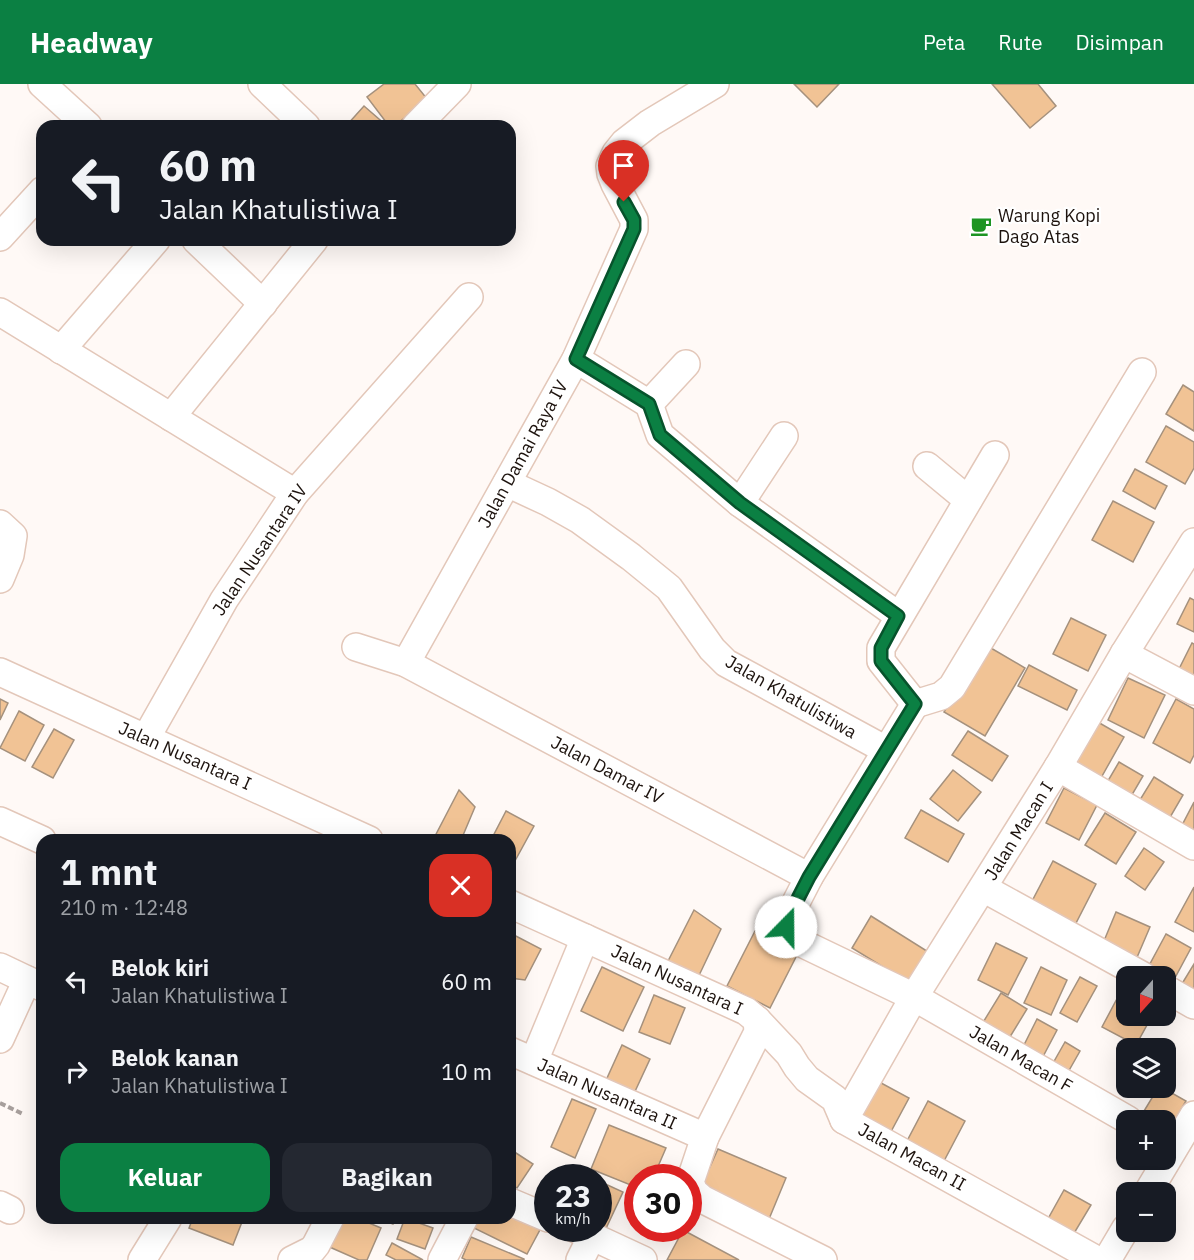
<!DOCTYPE html>
<html lang="id">
<head>
<meta charset="utf-8">
<style>
  body { margin:0; font-family:"IBM Plex Sans",sans-serif; background:#242831; color:#f1f3f6; height:100vh; display:flex; flex-direction:column; font-size:22px; white-space:nowrap }
  * { box-sizing:border-box; margin:0 }
  p { font-size:20px; color:#9ea1a6 }
  .icon { flex:none; width:33px; height:33px; fill:none; stroke:currentColor; stroke-width:2; stroke-linecap:round; stroke-linejoin:round }
  .map { position:relative; flex:1; overflow:hidden }
  .sheet { position:absolute; left:36px; top:750px; width:480px; height:390px; display:flex; flex-direction:column; background:#171b24; border-radius:18px; box-shadow:0 6px 24px #0002 }
  .sheet>* { flex:none }
  .banner { position:absolute; left:36px; top:36px; width:480px; height:126px; border-radius:18px; box-shadow:0 6px 24px #0002; background:#171b24; color:#f1f3f6; overflow:hidden }
  .needle { width:39px; rotate:201deg }
  .fabs { position:absolute; left:1116px; top:882px; display:grid; gap:12px }
  .fabs a { display:grid; place-items:center; width:60px; height:60px; border-radius:12px; background:#171b24; box-shadow:0 6px 24px #0002; font-size:30px }
  .speed { position:absolute; left:534px; top:1080px; display:flex; gap:12px; font-size:30px; font-weight:700; text-align:center }
  .speed>* { display:grid; place-content:center; width:78px; height:78px; border-radius:50%; background:#171b24; box-shadow:0 6px 24px #0002; line-height:1 }
  .speed small { font-size:15px; font-weight:400 }
  .speed .limit { border:9px solid #d22; background:#fff; color:#111 }
  .pin { position:absolute; display:grid; place-items:center; width:51px; height:51px; color:#fff; margin:-62px -26px; border-radius:50% 50% 50% 0; rotate:-45deg; box-shadow:0 0 6px #0007 }
  .pin .icon { rotate:45deg }
  .me { position:absolute; width:66px; margin:-33px; rotate:22deg; stroke-linejoin:round; filter:drop-shadow(0 0 4px #0008) }
  .turn { display:flex; align-items:center; gap:21px; height:126px; padding:0 24px; font-size:27px }
  .turn .icon { width:78px; height:78px; stroke-width:2.5 }
  .turn b { display:block; font-size:42px; line-height:51px }
  .round { display:grid; place-items:center; flex:none; width:63px; height:63px; border-radius:18px; background:#242831 }
  .headline { display:flex; align-items:center; justify-content:space-between; height:102px; padding:0 24px }
  h1 { font-size:36px; font-weight:700; line-height:45px }
  .action { display:flex; gap:12px; margin-top:auto; padding:12px 24px }
  .action a { flex:1; height:69px; border-radius:18px; background:#0b8043; color:#fff; font-size:24px; font-weight:700; line-height:69px; text-align:center }
  .action a+a { background:#242831; color:#f1f3f6 }
  ul { padding:0; list-style:none }
  li { display:flex; align-items:center; gap:18px; height:90px; padding:0 24px }
  li div { flex:1 }
  li b { display:block; font-size:22px }
  li em { font-style:normal }
  header { display:flex; align-items:center; gap:36px; box-sizing:border-box; height:84px; padding:0 30px; background:#0b8043; color:#fff }
  header strong { font-size:28px }
  nav { display:flex; gap:33px; margin-inline-start:auto; font-size:21px }
  .map>svg:first-child { display:block }
  .building { fill:#f1c395; stroke:#a5917d; stroke-width:1.5 }
  .lines { fill:none; stroke-linecap:round; stroke-linejoin:round }
  .street-casing { stroke:#e3c7b9; stroke-width:30 }
  .path { stroke:#a79f9c; stroke-width:4; stroke-dasharray:6 3; stroke-linecap:butt }
  .street { stroke:#fff; stroke-width:27 }
  .route-casing { stroke:#07532c; stroke-width:15 }
  .route { stroke:#0b8043; stroke-width:10 }
  .labels { text-anchor:middle; stroke-width:4.5; stroke-linejoin:round; paint-order:stroke }
  .poi-label { font-size:18px; fill:#1d130e; stroke:#fff; text-anchor:start }
  .street-label { font-size:18px; fill:#1d130e; stroke:#fff }
</style>
</head>
<body>
<header>
<strong>Headway</strong>
<nav><a>Peta</a><a>Rute</a><a>Disimpan</a></nav>
</header>
<div class="map">
<svg width="1194" height="1176" viewBox="0 0 1194 1176">
  <rect width="100%" height="100%" fill="#fff9f6"/>
  <g class="building">
    <polygon points="384,0 415,0 428,16 394,42 389,42 367,13"/>
    <polygon points="794,0 839,0 817,23"/>
    <polygon points="992,0 1038,0 1056,22 1030,44"/>
    <polygon points="364,22 387,42 346,42"/>
    <polygon points="1183,301 1194,308 1194,347 1166,330"/>
    <polygon points="1166,342 1194,358 1194,384 1185,400 1146,378"/>
    <polygon points="1135,385 1167,402 1155,425 1123,407"/>
    <polygon points="1113,417 1154,438 1133,478 1092,456"/>
    <polygon points="1190,514 1194,516 1194,548 1177,540"/>
    <polygon points="1071,534 1106,551 1088,587 1053,570"/>
    <polygon points="1192,559 1194,560 1194,604 1174,595"/>
    <polygon points="984,560 1025,584 985,652 944,628"/>
    <polygon points="1029,581 1077,606 1067,626 1018,602"/>
    <polygon points="1128,594 1165,611 1144,654 1108,636"/>
    <polygon points="0,615 8,619 0,636"/>
    <polygon points="1176,615 1194,625 1194,671 1190,679 1153,659"/>
    <polygon points="19,627 44,641 25,677 0,664"/>
    <polygon points="1096,637 1124,653 1097,701 1068,684"/>
    <polygon points="54,645 74,656 53,694 32,683"/>
    <polygon points="968,647 1008,672 992,697 952,671"/>
    <polygon points="1119,678 1143,692 1126,721 1102,707"/>
    <polygon points="953,686 981,708 958,737 930,715"/>
    <polygon points="1154,693 1183,711 1165,742 1135,724"/>
    <polygon points="1064,704 1097,721 1079,756 1046,739"/>
    <polygon points="459,706 475,723 461,756 433,756"/>
    <polygon points="1194,718 1194,755 1179,747"/>
    <polygon points="921,726 964,750 948,778 905,754"/>
    <polygon points="506,727 534,742 510,786 510,756 491,756"/>
    <polygon points="1105,729 1136,748 1116,780 1085,761"/>
    <polygon points="1144,764 1164,778 1145,806 1125,792"/>
    <polygon points="1053,777 1096,800 1074,843 1030,821"/>
    <polygon points="1194,803 1194,848 1175,838"/>
    <polygon points="694,826 721,845 694,902 664,885"/>
    <polygon points="1116,828 1150,843 1135,878 1101,864"/>
    <polygon points="871,832 930,869 911,900 852,864"/>
    <polygon points="755,847 798,869 770,924 727,902"/>
    <polygon points="510,849 541,865 525,896 510,894"/>
    <polygon points="1166,850 1191,864 1169,905 1166,892 1146,892 1144,891"/>
    <polygon points="996,859 1027,874 1008,911 978,896"/>
    <polygon points="1194,880 1194,912 1180,903"/>
    <polygon points="602,883 644,903 623,947 581,927"/>
    <polygon points="1041,883 1067,896 1051,931 1024,919"/>
    <polygon points="1080,893 1097,902 1077,938 1060,929"/>
    <polygon points="1001,909 1027,925 1005,961 979,945"/>
    <polygon points="1120,909 1126,913 1126,932 1152,932 1136,961 1102,943"/>
    <polygon points="654,911 685,924 670,960 639,948"/>
    <polygon points="1037,935 1057,946 1038,982 1018,973"/>
    <polygon points="1065,958 1080,967 1063,997 1048,988"/>
    <polygon points="622,961 650,975 631,1016 603,1003"/>
    <polygon points="870,993 909,1014 887,1055 848,1034"/>
    <polygon points="1158,1004 1163,1004 1186,1017 1168,1048 1166,1046 1166,1036 1149,1036 1141,1032"/>
    <polygon points="572,1015 596,1025 575,1074 551,1063"/>
    <polygon points="928,1017 965,1037 944,1077 907,1057"/>
    <polygon points="609,1041 666,1064 653,1094 638,1094 638,1104 591,1085"/>
    <polygon points="718,1065 786,1094 769,1135 700,1105"/>
    <polygon points="516,1069 533,1080 517,1104 510,1099 510,1078"/>
    <polygon points="601,1098 623,1108 602,1153 598,1144 598,1103"/>
    <polygon points="1064,1106 1091,1121 1070,1156 1044,1142"/>
    <polygon points="510,1125 542,1142 527,1170 474,1144 479,1134 510,1134"/>
    <polygon points="193,1134 230,1134 242,1138 233,1161 189,1144"/>
    <polygon points="336,1134 357,1134 381,1144 367,1176 359,1176 325,1161"/>
    <polygon points="378,1134 396,1134 393,1140"/>
    <polygon points="405,1134 433,1144 425,1165 397,1155"/>
    <polygon points="683,1146 739,1176 667,1176"/>
    <polygon points="471,1153 524,1175 524,1176 466,1176 462,1174"/>
    <polygon points="392,1159 423,1176 396,1176 386,1171"/>
  </g>
  <g class="lines">
    <defs>
      <g id="street">
        <polyline points="42,0 88,42"/>
        <polyline points="262,0 306,42"/>
        <polyline points="416,42 457,0"/>
        <polyline points="0,153 42,107"/>
        <polyline points="196,156 263,220"/>
        <polyline points="0,228 295,409"/>
        <polyline points="61,266 156,156"/>
        <polyline points="576,275 649,320 660,351 740,419 899,532"/>
        <polyline points="649,320 686,280"/>
        <polyline points="171,333 314,156"/>
        <polyline points="995,371 881,564 881,577 915,620 809,793 789,832 786,843 787,852 914,913 1128,1036"/>
        <polyline points="927,382 968,416"/>
        <polyline points="507,399 548,418 580,436 631,473 669,504 712,565 726,579 886,666"/>
        <polyline points="740,419 784,352"/>
        <polyline points="0,440 13,452 10,471 0,495"/>
        <polyline points="356,563 406,579 809,793"/>
        <polyline points="1124,570 1194,607"/>
        <polyline points="406,579 576,275 634,145 634,136 615,100 611,90 610,82 616,69 624,59 650,39 715,0"/>
        <polyline points="0,588 369,756"/>
        <polyline points="915,620 941,612 952,603 1142,288"/>
        <polyline points="146,654 224,516 295,409 469,213"/>
        <polyline points="1058,683 1194,762"/>
        <polyline points="0,737 42,756"/>
        <polyline points="983,804 1143,892"/>
        <polyline points="510,820 746,927 757,936 758,948 705,1053 690,1098 694,1108 702,1115 823,1176"/>
        <polyline points="0,883 42,903"/>
        <polyline points="1166,905 1194,921"/>
        <polyline points="757,936 789,970 797,983 807,995 835,1015 844,1036 1097,1176"/>
        <polyline points="0,955 27,896"/>
        <polyline points="510,967 705,1053"/>
        <polyline points="534,977 585,854"/>
        <polyline points="844,1036 914,913 1058,683 1124,570 1194,458"/>
        <polyline points="1148,1108 1194,1031"/>
        <polyline points="510,1118 548,1134"/>
        <polyline points="0,1121 10,1126"/>
        <polyline points="574,1144 643,1176"/>
        <polyline points="142,1176 168,1134"/>
        <polyline points="292,1176 312,1166 316,1161 330,1134"/>
        <polyline points="442,1176 464,1134"/>
        <polyline points="580,1176 592,1152"/>
        <polyline points="1107,1176 1126,1144"/>
      </g>
    </defs>
    <use href="#street" class="street-casing"/>
    <polyline class="path" points="0,1019 23,1030"/>
    <use href="#street" class="street"/>
  </g>
  <g class="lines">
    <defs>
      <polyline id="route" points="624,118 634,136 634,145 576,275 649,320 660,351 740,419 898,532 881,564 881,577 915,620 809,793 789,832 786,843"/>
    </defs>
    <use href="#route" class="route-casing"/>
    <use href="#route" class="route"/>
  </g>
  <defs>
    <symbol id="cafe-bare" viewBox="-9 -9 18 18"><path d="M-5.5-4.5H6V0H3Q3 3.5 0 3.5H-2.5Q-5.5 3.5-5.5 0ZM3-3.2v2h1.7v-2ZM-6 4.5H4V6H-6Z" fill="#1d9423" stroke="#fff" stroke-width="2.5" paint-order="stroke"/></symbol>
  </defs>
  <g fill-rule="evenodd">
    <use href="#cafe-bare" x="966" y="127" width="30" height="30"/>
  </g>
  <g class="labels">
    <g class="poi-label">
      <text x="998" y="138">Warung Kopi<tspan x="998" dy="21">Dago Atas</tspan></text>
    </g>
    <g class="street-label">
      <text transform="translate(523 370) rotate(-61)" y="6">Jalan Damai Raya IV</text>
      <text transform="translate(260 466) rotate(-56)" y="6">Jalan Nusantara IV</text>
      <text transform="translate(791 613) rotate(30)" y="6">Jalan Khatulistiwa</text>
      <text transform="translate(185 672) rotate(24)" y="6">Jalan Nusantara I</text>
      <text transform="translate(607 686) rotate(28)" y="6">Jalan Damar IV</text>
      <text transform="translate(1019 747) rotate(-58)" y="6">Jalan Macan I</text>
      <text transform="translate(677 896) rotate(25)" y="6">Jalan Nusantara I</text>
      <text transform="translate(1021 975) rotate(30)" y="6">Jalan Macan F</text>
      <text transform="translate(607 1010) rotate(24)" y="6">Jalan Nusantara II</text>
      <text transform="translate(912 1073) rotate(29)" y="6">Jalan Macan II</text>
    </g>
  </g>
</svg>
<div class="fabs">
<a><svg class="needle" viewBox="-14 -14 28 28"><path d="M0-13l5 13h-10z" fill="#e53935"/><path d="M0 13l5-13h-10z" fill="#9ea1a6"/></svg></a>
<a><svg class="icon" aria-label="layers" viewBox="0 0 24 24"><path d="M12 4l9 5-9 5-9-5zM3 14l9 5 9-5"/></svg></a>
<a>+</a>
<a>−</a>
</div>
<div class="speed"><div>23<small>km/h</small></div><div class="limit">30</div></div>
<div class="pin" style="left:624px;top:118px;background:#d93025"><svg class="icon" aria-label="arrive" viewBox="0 0 24 24"><path d="M6 21V4h12l-3 4 3 4H6"/></svg></div>
<svg class="me" style="left:786px;top:843px" viewBox="-20 -20 40 40"><circle r="19" fill="#fff"/><path d="M0-13L10 11 0 6-10 11z" fill="#0b8043"/></svg>
<div class="banner">
<div class="turn"><svg class="icon" aria-label="left" viewBox="0 0 24 24"><path d="M17 20v-9H6M10 6l-5 5 5 5"/></svg><div><b>60 m</b>Jalan Khatulistiwa I</div></div>
</div>
<section class="sheet">
<div class="headline"><div><h1>1 mnt</h1><p>210 m · 12:48</p></div><a class="round" style="background:#d93025;color:#fff"><svg class="icon" aria-label="close" viewBox="0 0 24 24"><path d="M6 6l12 12M18 6L6 18"/></svg></a></div>
<ul>
<li><svg class="icon" aria-label="left" viewBox="0 0 24 24"><path d="M17 20v-9H6M10 6l-5 5 5 5"/></svg><div><b>Belok kiri</b><p>Jalan Khatulistiwa I</p></div><em>60 m</em></li>
<li><svg class="icon" aria-label="right" viewBox="0 0 24 24"><path d="M7 20v-9h11M14 6l5 5-5 5"/></svg><div><b>Belok kanan</b><p>Jalan Khatulistiwa I</p></div><em>10 m</em></li>
</ul>
<div class="action"><a>Keluar</a><a>Bagikan</a></div>
</section>
</div>
</body>
</html>
